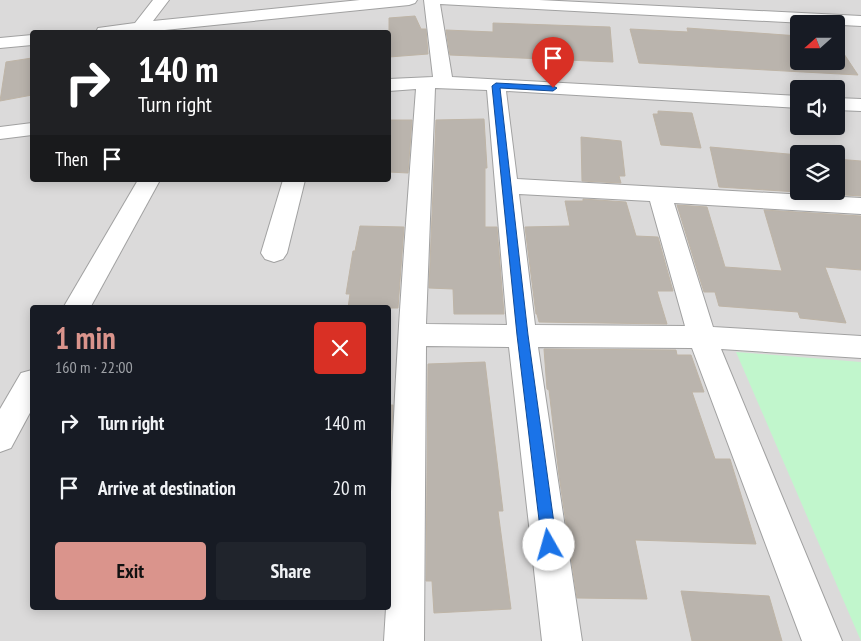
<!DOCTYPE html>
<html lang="en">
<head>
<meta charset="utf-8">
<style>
  body { margin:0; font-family:"PT Sans Narrow",sans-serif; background:#20242c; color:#f1f3f6; height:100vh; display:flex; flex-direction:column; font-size:19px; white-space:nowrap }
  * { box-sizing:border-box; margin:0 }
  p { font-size:16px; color:#9ea1a6 }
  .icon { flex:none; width:28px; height:28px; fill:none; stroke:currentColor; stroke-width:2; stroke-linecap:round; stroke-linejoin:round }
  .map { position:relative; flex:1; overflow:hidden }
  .details { position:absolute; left:30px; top:305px; width:361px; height:305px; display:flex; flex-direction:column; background:#171b24; border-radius:5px; box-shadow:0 2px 12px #0003 }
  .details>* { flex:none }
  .guide { position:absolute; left:30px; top:30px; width:361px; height:152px; border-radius:5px; box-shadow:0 2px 12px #0003; background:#202124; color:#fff; overflow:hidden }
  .needle { width:32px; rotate:249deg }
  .controls { position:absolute; left:790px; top:15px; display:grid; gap:10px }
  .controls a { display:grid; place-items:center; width:55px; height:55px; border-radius:5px; background:#171b24; box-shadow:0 2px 12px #0003; font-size:25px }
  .pin { position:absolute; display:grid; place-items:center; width:42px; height:42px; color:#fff; margin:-51px -21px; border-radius:50% 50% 50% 0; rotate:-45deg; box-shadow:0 0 5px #0007 }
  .pin .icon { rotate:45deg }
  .me { position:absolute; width:55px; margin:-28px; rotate:353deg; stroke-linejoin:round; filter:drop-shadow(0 0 4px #0008) }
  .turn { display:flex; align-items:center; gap:18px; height:105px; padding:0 25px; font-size:22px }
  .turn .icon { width:65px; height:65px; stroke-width:2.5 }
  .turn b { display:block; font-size:35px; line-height:42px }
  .then { display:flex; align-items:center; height:48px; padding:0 25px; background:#0003; gap:10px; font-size:19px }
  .round { display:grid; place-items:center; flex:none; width:52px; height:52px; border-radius:5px; background:#20242c }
  .head { display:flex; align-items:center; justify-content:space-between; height:85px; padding:0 25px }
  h1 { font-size:30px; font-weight:800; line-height:38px; color:#da948c }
  .cta { display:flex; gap:10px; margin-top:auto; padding:10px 25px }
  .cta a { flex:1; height:58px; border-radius:5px; background:#da948c; color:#111; font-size:20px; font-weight:800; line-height:58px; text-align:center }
  .cta a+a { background:#20242c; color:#f1f3f6 }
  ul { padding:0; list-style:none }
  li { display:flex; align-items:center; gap:15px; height:65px; padding:0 25px }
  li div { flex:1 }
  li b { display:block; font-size:19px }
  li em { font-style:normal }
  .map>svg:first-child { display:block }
  .residential { fill:#dbdada; fill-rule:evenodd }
  .park { fill:#c1f6cc }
  .building { fill:#bab4ad; stroke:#beb4a6 }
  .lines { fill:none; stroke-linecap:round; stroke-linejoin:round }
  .minor-casing { stroke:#a1a1a1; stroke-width:2 }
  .minor { fill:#fff; fill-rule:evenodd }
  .route { fill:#1a73e8; stroke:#114b97 }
</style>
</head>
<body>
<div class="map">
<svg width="861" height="641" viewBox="0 0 861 641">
  <rect width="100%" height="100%" fill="#edebe3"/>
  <path class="residential" d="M0 0H861V641H0ZM799 24H836V61H799ZM32 32H389V180H32ZM799 89H836V126H799ZM799 154H836V191H799ZM32 308H389V608H32Z"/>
  <polygon class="park" points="736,352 861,362 861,641"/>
  <g class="building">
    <polygon points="415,16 421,29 426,29 428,54 389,57 389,18"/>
    <polygon points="493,23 610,27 613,62 450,55 446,30 493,32"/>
    <polygon points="687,28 799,36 799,61 836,61 836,42 858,75 639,63 630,29 688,32"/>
    <polygon points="32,58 32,95 0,101 6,62"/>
    <polygon points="658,111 692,113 701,148 661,145 653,114 658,114"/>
    <polygon points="484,119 487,168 485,168 485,227 497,227 504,314 454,314 453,289 429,288 436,120"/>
    <polygon points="389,120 412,120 408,173 389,172"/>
    <polygon points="581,137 621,141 625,176 619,176 621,183 582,181"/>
    <polygon points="710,147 799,155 799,191 836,191 836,159 861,161 861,196 719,187"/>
    <polygon points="583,199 626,202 636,236 658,237 673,291 657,291 667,324 539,322 537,314 536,314 525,227 570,226 565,201 583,201"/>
    <polygon points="677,205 707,207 725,267 782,271 764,210 861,216 861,270 825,267 846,323 800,318 798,312 719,306 715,292 704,292"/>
    <polygon points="360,226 404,227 398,308 348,308 350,294 346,294 353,251 355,251"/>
    <polygon points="544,349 676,350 677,355 691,355 704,392 692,392 715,459 730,459 756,544 635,540 647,599 577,598 559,475 549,390 547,389"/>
    <polygon points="485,362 503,511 498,511 511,609 434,613 432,581 426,581 428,364"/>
    <polygon points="389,405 393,405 389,506"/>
    <polygon points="681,591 769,596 782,641 692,641"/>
  </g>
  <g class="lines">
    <defs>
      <g id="minor">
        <polygon points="153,0 169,0 153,21 360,0 417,0 415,3 409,5 145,32 96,32 98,28 135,23"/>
        <path d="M424 0H539L861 16V26L440 4 452 77 799 96V108L506 91 517 179 861 198V214L674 203 713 327 861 336V358L721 349 842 641H802L692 348 538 347 582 641H542L509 347 426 346 424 641H384L386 608H389C389 434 403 262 416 89L389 91V79L433 77ZM435 88 487 90 507 325 426 324ZM519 194 650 201 685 326 535 325Z"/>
        <polygon points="32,35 32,45 0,48 0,38"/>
        <polygon points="836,98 861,99 861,111 836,110"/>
        <polygon points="32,123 32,135 0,139 0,127"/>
        <polygon points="138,180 160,180 90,308 63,308"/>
        <polygon points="283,180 305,180 287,253 283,259 274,262 265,259 261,253"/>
        <polygon points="32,370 32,409 11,448 0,452 0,409 21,373"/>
      </g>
    </defs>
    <use href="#minor" class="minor-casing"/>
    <use href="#minor" class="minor"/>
  </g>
  <polygon class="route" points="496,83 553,86 557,88 553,91 500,88 528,335 557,545 554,551 549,553 544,551 542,545 517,335 492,86"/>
</svg>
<div class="controls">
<a><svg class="needle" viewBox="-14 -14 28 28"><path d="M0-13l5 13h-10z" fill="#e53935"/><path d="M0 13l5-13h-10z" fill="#9ea1a6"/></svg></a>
<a><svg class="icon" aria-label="sound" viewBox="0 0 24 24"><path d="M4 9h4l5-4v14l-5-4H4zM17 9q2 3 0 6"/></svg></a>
<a><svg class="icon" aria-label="layers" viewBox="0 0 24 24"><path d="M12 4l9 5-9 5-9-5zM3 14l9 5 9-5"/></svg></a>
</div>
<div class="pin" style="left:553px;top:88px;background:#d93025"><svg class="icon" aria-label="arrive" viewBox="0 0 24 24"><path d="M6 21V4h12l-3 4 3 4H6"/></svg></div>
<svg class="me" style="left:549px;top:545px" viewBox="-20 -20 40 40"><circle r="19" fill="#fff"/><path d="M0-13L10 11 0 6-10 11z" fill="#1a73e8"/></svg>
<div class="guide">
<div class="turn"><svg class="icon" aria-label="right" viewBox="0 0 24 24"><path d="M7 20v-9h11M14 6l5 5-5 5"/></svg><div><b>140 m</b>Turn right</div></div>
<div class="then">Then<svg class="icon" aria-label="arrive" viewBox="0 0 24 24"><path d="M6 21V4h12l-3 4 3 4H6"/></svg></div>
</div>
<section class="details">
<div class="head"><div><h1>1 min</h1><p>160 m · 22:00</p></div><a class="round" style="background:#d93025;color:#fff"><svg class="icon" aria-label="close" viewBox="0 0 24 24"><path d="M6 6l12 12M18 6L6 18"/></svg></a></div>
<ul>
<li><svg class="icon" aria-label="right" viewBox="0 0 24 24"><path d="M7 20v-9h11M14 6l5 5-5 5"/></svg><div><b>Turn right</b></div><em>140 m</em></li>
<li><svg class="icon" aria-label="arrive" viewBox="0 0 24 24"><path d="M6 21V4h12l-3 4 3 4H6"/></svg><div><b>Arrive at destination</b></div><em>20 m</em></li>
</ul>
<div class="cta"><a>Exit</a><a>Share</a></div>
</section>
</div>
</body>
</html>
